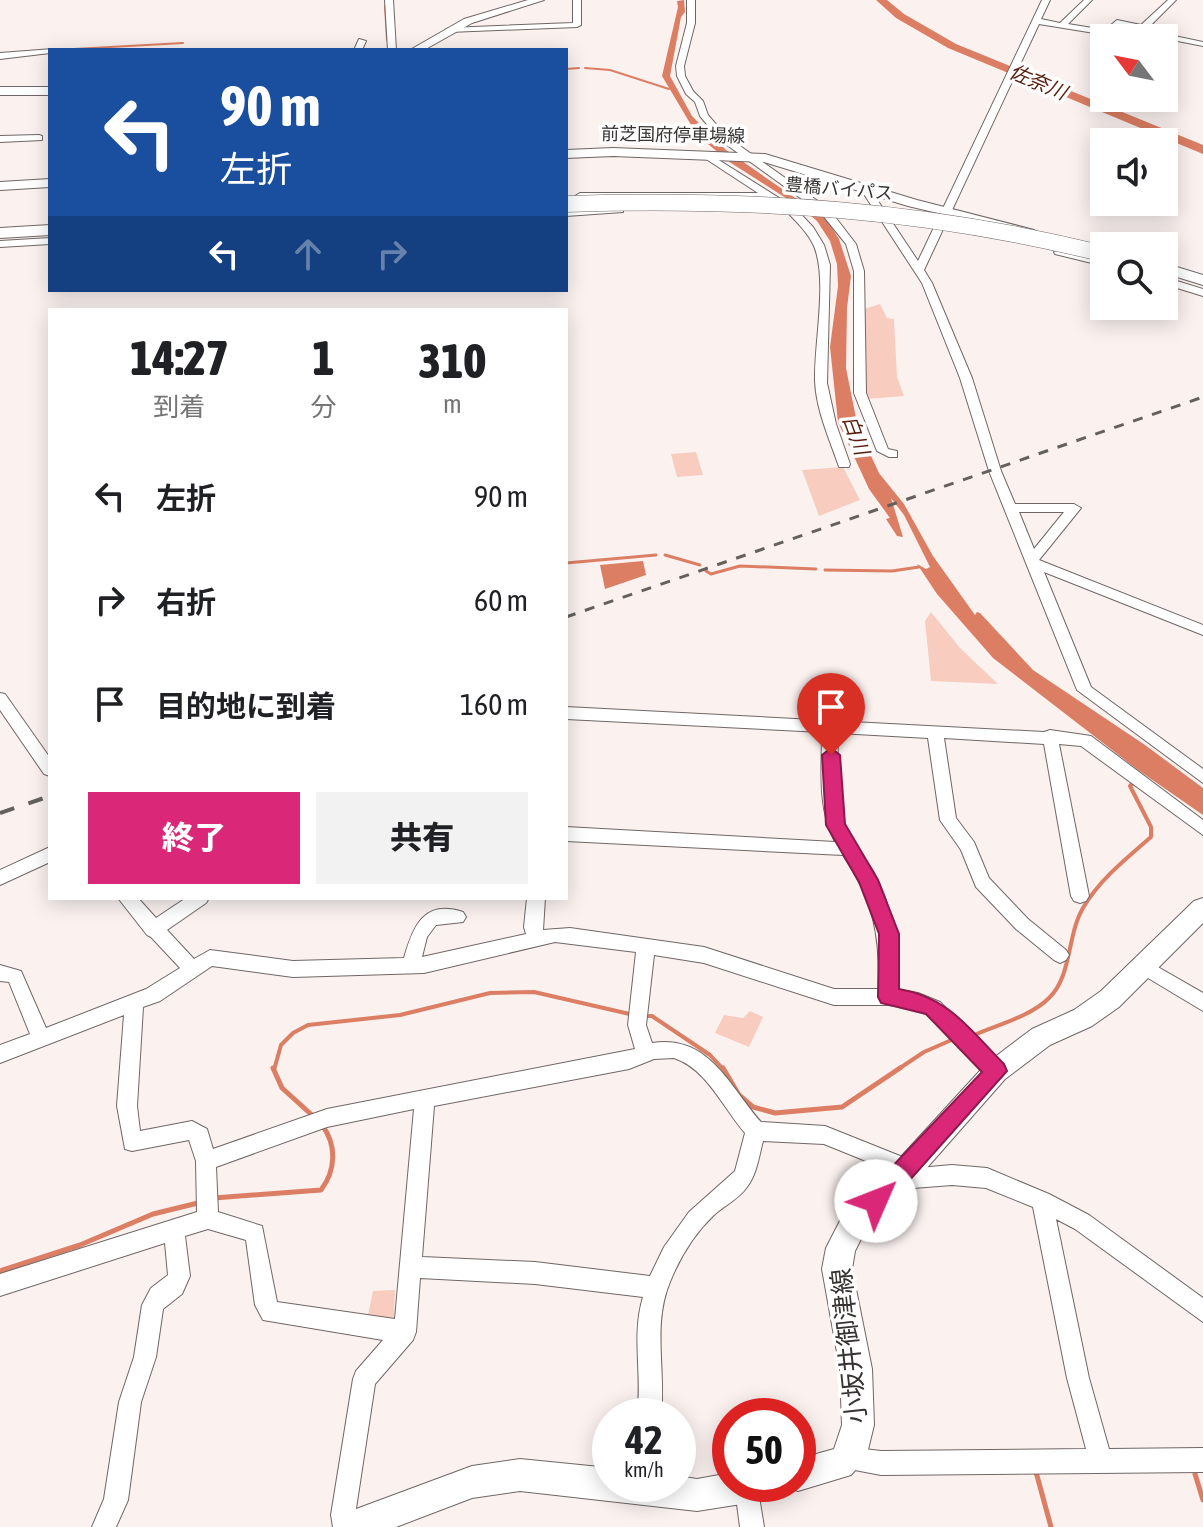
<!DOCTYPE html>
<html lang="ja">
<head>
<meta charset="utf-8">
<style>
  body { margin:0; font-family:"Asap Condensed","Noto Sans JP",sans-serif; background:#f2f2f2; color:#202124; height:100vh; display:flex; flex-direction:column; font-size:30px; white-space:nowrap }
  * { box-sizing:border-box; margin:0 }
  p { font-size:26px; color:#757577 }
  .icon { flex:none; width:44px; height:44px; fill:none; stroke:currentColor; stroke-width:2; stroke-linecap:round; stroke-linejoin:round }
  .map { position:relative; flex:1; overflow:hidden }
  .drawer { position:absolute; left:48px; top:308px; width:520px; height:592px; display:flex; flex-direction:column; background:#fff; border-radius:0px; box-shadow:0 4px 20px #0003 }
  .drawer>* { flex:none }
  .banner { position:absolute; left:48px; top:48px; width:520px; height:244px; border-radius:0px; box-shadow:0 4px 20px #0003; background:#1a4fa0; color:#fff; overflow:hidden }
  .needle { width:52px; rotate:302deg }
  .tools { position:absolute; left:1090px; top:24px; display:grid; gap:16px }
  .tools a { display:grid; place-items:center; width:88px; height:88px; border-radius:0px; background:#fff; box-shadow:0 4px 20px #0003; font-size:40px }
  .speed { position:absolute; left:592px; top:1398px; display:flex; gap:16px; font-size:40px; font-weight:700; text-align:center }
  .speed>* { display:grid; place-content:center; width:104px; height:104px; border-radius:50%; background:#fff; box-shadow:0 4px 20px #0003; line-height:1 }
  .speed small { font-size:20px; font-weight:400 }
  .speed .limit { border:12px solid #d22; background:#fff; color:#111 }
  .pin { position:absolute; display:grid; place-items:center; width:68px; height:68px; color:#fff; margin:-82px -34px; border-radius:50% 50% 50% 0; rotate:-45deg; box-shadow:0 0 8px #0007 }
  .pin .icon { rotate:45deg }
  .me { position:absolute; width:88px; margin:-44px; rotate:46deg; stroke-linejoin:round; filter:drop-shadow(0 0 6px #0008) }
  .turn { display:flex; align-items:center; gap:28px; height:168px; padding:0 40px; font-size:36px }
  .turn .icon { width:104px; height:104px; stroke-width:2.5 }
  .turn b { display:block; font-size:56px; line-height:68px }
  .lanes { display:flex; align-items:center; height:76px; padding:0 40px; background:#0003; justify-content:center; gap:40px; direction:ltr }
  .lanes .off { opacity:.35 }
  .eta { display:flex; justify-content:space-evenly; align-items:center; height:136px; text-align:center }
  .eta b { font-size:48px; font-weight:800; line-height:56px }
  .primary-button { display:flex; gap:16px; margin-top:auto; padding:16px 40px }
  .primary-button a { flex:1; height:92px; border-radius:0px; background:#db2777; color:#fff; font-size:32px; font-weight:800; line-height:92px; text-align:center }
  .primary-button a+a { background:#f2f2f2; color:#202124 }
  ul { padding:0; list-style:none }
  li { display:flex; align-items:center; gap:24px; height:104px; padding:0 40px }
  li div { flex:1 }
  li b { display:block; font-size:30px }
  li em { font-style:normal }
  .map>svg:first-child { display:block }
  .green { fill:#f8cdc0 }
  .water { fill:#dc7e63 }
  .lines { fill:none; stroke-linecap:round; stroke-linejoin:round }
  .stream-far3 { stroke:#dc7e63; stroke-width:2 }
  .stream-far2 { stroke:#dc7e63; stroke-width:3 }
  .stream-far1 { stroke:#dc7e63; stroke-width:4 }
  .stream { stroke:#dc7e63; stroke-width:5 }
  .river { fill:#dc7e63; fill-rule:evenodd }
  .minor-casing { stroke:#6f6765; stroke-width:2 }
  .major-casing { stroke:#6f6765; stroke-width:2 }
  .highway-casing { stroke:#6f6765; stroke-width:2 }
  .minor { fill:#fff; fill-rule:evenodd }
  .major { fill:#fff; fill-rule:evenodd }
  .highway { fill:#fff; fill-rule:evenodd }
  .rail-far1 { stroke:#64605e; stroke-width:3; stroke-dasharray:10 10; stroke-linecap:butt }
  .rail { stroke:#64605e; stroke-width:4; stroke-dasharray:15 15; stroke-linecap:butt }
  .highway-bridge-casing { stroke:#6f6765; stroke-width:17; stroke-linecap:butt }
  .highway-bridge { stroke:#fff; stroke-width:16 }
  .route { fill:#db2777; stroke:#8e194d; stroke-width:2 }
  .labels { text-anchor:middle; stroke-width:7; stroke-linejoin:round; paint-order:stroke }
  .far-street-label { font-size:18px; fill:#363332; stroke:#fff }
  .far-water-label { font-size:20px; font-style:italic; fill:#581d0b; stroke:#fff }
  .near-street-label { font-size:26px; fill:#363332; stroke:#fff }
</style>
</head>
<body>
<div class="map">
<svg width="1203" height="1527" viewBox="0 0 1203 1527">
  <rect width="100%" height="100%" fill="#fbf2f0"/>
  <g class="green">
    <polygon points="880,304 887,318 894,319 897,377 904,396 866,399 861,310"/>
    <polygon points="696,452 703,475 677,477 671,454"/>
    <polygon points="843,467 860,500 819,516 802,470"/>
    <polygon points="931,612 960,648 998,684 931,681 925,621"/>
    <polygon points="750,1011 763,1017 749,1047 715,1033 724,1015 743,1018"/>
    <polygon points="395,1290 394,1318 368,1315 373,1291"/>
  </g>
  <g class="water">
    <polygon points="684,0 685,12 681,17 670,76 692,116 726,150 827,220 839,239 851,276 847,308 846,368 858,428 879,473 904,504 933,556 975,615 977,612 980,613 1033,670 1145,745 1203,788 1203,815 1138,770 993,658 937,594 917,564 926,569 930,567 904,515 891,498 903,537 897,536 886,519 890,518 869,489 838,422 830,347 838,286 837,264 830,241 817,221 803,209 731,163 697,135 662,76 678,7 677,1"/>
    <polygon points="643,561 646,575 605,589 600,565"/>
  </g>
  <g class="lines">
    <g class="stream-far3">
      <polyline points="385,6 387,40"/>
      <polyline points="74,49 183,43"/>
      <polyline points="585,68 610,70 669,89"/>
      <polyline points="566,69 579,68"/>
    </g>
    <g class="stream-far2">
      <polyline points="665,555 700,565"/>
      <polyline points="566,563 656,555"/>
      <polyline points="825,570 892,571 919,567"/>
      <polyline points="706,571 711,574 740,566 816,569"/>
    </g>
    <g class="stream-far1">
      <polyline points="643,1016 652,1016 710,1055 724,1070"/>
      <path d="M972 1036C996 1025 1030 1017 1049 998 1072 976 1067 935 1083 908 1100 879 1127 858 1151 837V827L1130 786 1133 783"/>
      <polyline points="274,1070 281,1045 293,1033 308,1025 400,1015 490,993 534,992 634,1015"/>
      <polyline points="897,1070 924,1052 956,1038"/>
    </g>
    <g class="stream">
      <polyline points="273,1068 282,1088 313,1116"/>
      <polyline points="723,1068 739,1095 753,1107 775,1113 842,1107 900,1068"/>
      <path d="M214 1198 321 1190C336 1170 337 1145 322 1125"/>
      <polyline points="0,1271 80,1245 153,1214 202,1202"/>
      <polyline points="1036,1472 1051,1527"/>
      <polyline points="1195,1474 1203,1500"/>
    </g>
    <polygon class="river" points="876,0 887,0 904,14 956,44 1203,145 1203,154 948,48 896,18"/>
    <defs>
      <g id="minor">
        <polygon points="385,0 393,0 396,50 388,50"/>
        <polygon points="573,0 581,0 581,25 577,27 449,32 445,30 449,28 573,23"/>
        <polygon points="687,0 695,0 695,23 684,66 685,76 693,91 703,101 708,115 726,136 829,209 856,244 864,271 866,393 888,449 897,451 897,457 889,457 877,451 854,393 854,271 846,244 821,213 720,140 700,116 695,102 686,94 677,76 676,66 687,23"/>
        <path d="M1042 0H1050L1041 19 1060 23 1084 0H1092L1068 24 1105 30 1117 20 1141 25 1168 0H1176L1146 30 1203 42V46L1142 34 1138 38H1125L1039 24 924 270 932 283 972 378 1001 471 1015 504H1074L1081 508 1039 560 1203 625V635L1044 572 1091 687 1203 769V783L1077 690 989 471 960 378 922 283 860 188 868 186 918 261ZM1119 25 1137 29 1132 34 1112 31ZM1019 512H1064L1034 549Z"/>
        <polygon points="359,39 366,41 362,50 354,50"/>
        <polygon points="53,49 50,53 0,59 0,53"/>
        <polygon points="39,135 42,136 42,140 0,142 0,136"/>
        <path d="M706 152 795 208 813 227 824 245 830 265 827 383 836 424 850 464 849 467H839L838 464C829 438 816 409 815 381 814 343 828 280 814 246 808 233 797 222 787 212H778L763 199H580L575 196 580 193H758L703 157 701 155Z"/>
        <polygon points="619,207 623,208 623,212 566,216 566,210"/>
        <polygon points="50,238 50,244 0,247 0,241"/>
        <polygon points="1059,249 1104,260 1104,266 1055,254 1054,252"/>
        <polygon points="1164,277 1203,289 1203,296 1164,284"/>
        <polygon points="0,693 5,694 50,758 50,776 44,774 0,710"/>
        <path d="M566 707 1044 732 1050 730 1091 736 1203 820V835L1081 746 1059 744 1089 896 1086 901 1080 903 1074 901 1071 896 1044 744 944 738 956 818 974 842 989 878 1028 919 1066 950 1069 955 1066 960 1060 963 1054 960 1016 929 976 887 961 850 940 820 928 738 838 733C838 763 834 796 844 825 850 842 863 855 873 871 894 909 898 948 897 990L918 993 940 1002 1003 1065 1006 1071 1003 1077 996 1080 989 1077 926 1014 916 1009 888 1005H834L704 963 654 955 646 1025 652 1043C709 1034 729 1086 761 1122L825 1126 915 1162 918 1168 952 1165 987 1168 1049 1194 1089 1215 1203 1298V1322L1075 1229 1056 1219 1089 1378 1109 1449 1203 1448V1472L881 1475 839 1467 835 1459 839 1451 847 1447 881 1451 1086 1449 1067 1378 1033 1207 986 1188 952 1185 900 1189 893 1186 890 1179 893 1172 824 1144 763 1141C759 1156 757 1174 747 1187 739 1199 725 1205 714 1215 695 1233 680 1257 670 1282 652 1325 666 1370 661 1416H637C643 1376 631 1336 643 1297L535 1284 420 1278 416 1332 413 1340 375 1384 355 1515 357 1527H333L331 1515 353 1379 356 1371 383 1340 263 1320 255 1305 246 1240 208 1229 185 1236 190 1276 182 1294 163 1309 156 1357 141 1402 128 1500 116 1527H92L104 1499 119 1402 134 1357 142 1305 151 1288 168 1275 165 1243 0 1296V1274L197 1212 196 1161 189 1140 132 1151 125 1149 117 1106 124 1015 0 1063V1045L30 1034 9 982 0 981V965L21 971 46 1028 146 989 180 968 151 937 147 935 118 898H138L156 918 186 898H209L206 903 167 930 194 959 210 950 293 961 404 958C413 926 424 899 463 912L466 917 463 922 436 925 427 937 422 957 526 934 524 927 527 898H545L543 930 570 928 704 947 834 989H879C880 935 874 901 843 855L566 841V827L835 842C817 807 822 769 822 732L566 719ZM555 942 636 952 628 1025 635 1049 327 1109 213 1149 207 1129 192 1121 140 1131 137 1106 143 1007 160 1001 212 966 293 977 424 973ZM674 1058C707 1069 723 1108 745 1133L735 1171 689 1212 664 1247 650 1276 535 1262 422 1257 434 1106 629 1069 654 1059ZM414 1109 395 1319 277 1302 262 1226 218 1212 216 1167 327 1127Z"/>
        <polygon points="50,847 50,862 0,885 0,870"/>
        <polygon points="1144,959 1203,993 1203,1011 1138,972 1135,967 1138,962"/>
        <polygon points="737,1484 757,1484 764,1527 740,1527 735,1489"/>
      </g>
      <g id="major">
        <polygon points="528,0 544,0 472,23 424,50 410,50 464,19"/>
        <rect x="0" y="87" width="50" height="8"/>
        <polygon points="613,148 765,154 917,200 1034,230 1027,234 908,206 764,162 613,156 566,158 566,150"/>
        <polygon points="50,179 50,187 0,190 0,182"/>
        <polygon points="1203,898 1203,923 1119,1007 1092,1026 1050,1045 1005,1079 918,1178 864,1233 855,1251 852,1269 872,1369 874,1425 866,1458 851,1475 798,1491 786,1487 785,1484 798,1484 798,1459 834,1449 842,1425 840,1369 822,1269 826,1248 844,1213 898,1160 987,1063 1032,1029 1074,1010 1101,991 1194,901"/>
        <polygon points="520,1459 610,1468 610,1484 678,1484 678,1476 697,1479 730,1473 730,1484 783,1484 779,1496 767,1500 697,1511 520,1491 472,1498 396,1527 335,1527 340,1515 472,1466"/>
      </g>
      <g id="highway">
        <polygon points="50,225 50,235 0,238 0,228"/>
        <polygon points="1164,263 1203,275 1203,285 1164,273"/>
      </g>
    </defs>
    <use href="#minor" class="minor-casing"/>
    <use href="#major" class="major-casing"/>
    <use href="#highway" class="highway-casing"/>
    <use href="#minor" class="minor"/>
    <use href="#major" class="major"/>
    <use href="#highway" class="highway"/>
    <polyline class="rail-far1" points="566,617 1203,397"/>
    <polyline class="rail" points="0,813 50,796"/>
    <defs>
      <path id="highway-bridge" d="M566 204C751 198 924 209 1104 254"/>
    </defs>
    <use href="#highway-bridge" class="highway-bridge-casing"/>
    <use href="#highway-bridge" class="highway-bridge"/>
  </g>
  <path class="route" d="M831 748 840 755 845 824 878 880 899 934V989C949 997 970 1030 1004 1064L1007 1071 884 1209 876 1212 867 1209 864 1201 867 1193 982 1072 926 1014 881 1003 878 997 879 934 859 882 826 825 822 755Z"/>
  <g class="labels">
    <g class="far-street-label">
      <text transform="translate(673 135) rotate(1)" y="6">前芝国府停車場線</text>
      <text transform="translate(839 189) rotate(5)" y="6">豊橋バイパス</text>
    </g>
    <g class="far-water-label">
      <text transform="translate(1038 82) rotate(23)" y="7">佐奈川</text>
      <text transform="translate(856 435) rotate(70)" y="7">白川</text>
    </g>
    <g class="near-street-label">
      <text transform="translate(849 1346) rotate(-96)" y="9">小坂井御津線</text>
    </g>
  </g>
</svg>
<div class="tools">
<a><svg class="needle" viewBox="-14 -14 28 28"><path d="M0-13l5 13h-10z" fill="#e53935"/><path d="M0 13l5-13h-10z" fill="#757577"/></svg></a>
<a><svg class="icon" aria-label="sound" viewBox="0 0 24 24"><path d="M4 9h4l5-4v14l-5-4H4zM17 9q2 3 0 6"/></svg></a>
<a><svg class="icon" aria-label="search" viewBox="0 0 24 24"><circle cx="10" cy="10" r="6"/><path d="M15 15l6 6"/></svg></a>
</div>
<div class="speed"><div>42<small>km/h</small></div><div class="limit">50</div></div>
<div class="pin" style="left:831px;top:755px;background:#d93025"><svg class="icon" aria-label="arrive" viewBox="0 0 24 24"><path d="M6 21V4h12l-3 4 3 4H6"/></svg></div>
<svg class="me" style="left:876px;top:1201px" viewBox="-20 -20 40 40"><circle r="19" fill="#fff"/><path d="M0-13L10 11 0 6-10 11z" fill="#db2777"/></svg>
<div class="banner">
<div class="turn"><svg class="icon" aria-label="left" viewBox="0 0 24 24"><path d="M17 20v-9H6M10 6l-5 5 5 5"/></svg><div><b>90 m</b>左折</div></div>
<div class="lanes"><svg class="icon" aria-label="left" viewBox="0 0 24 24"><path d="M17 20v-9H6M10 6l-5 5 5 5"/></svg><svg class="icon off" aria-label="ahead" viewBox="0 0 24 24"><path d="M12 20V5M6 11l6-6 6 6"/></svg><svg class="icon off" aria-label="right" viewBox="0 0 24 24"><path d="M7 20v-9h11M14 6l5 5-5 5"/></svg></div>
</div>
<section class="drawer">
<div class="eta">
<div><b>14:27</b><p>到着</p></div>
<div><b>1</b><p>分</p></div>
<div><b>310</b><p>m</p></div>
</div>
<ul>
<li><svg class="icon" aria-label="left" viewBox="0 0 24 24"><path d="M17 20v-9H6M10 6l-5 5 5 5"/></svg><div><b>左折</b></div><em>90 m</em></li>
<li><svg class="icon" aria-label="right" viewBox="0 0 24 24"><path d="M7 20v-9h11M14 6l5 5-5 5"/></svg><div><b>右折</b></div><em>60 m</em></li>
<li><svg class="icon" aria-label="arrive" viewBox="0 0 24 24"><path d="M6 21V4h12l-3 4 3 4H6"/></svg><div><b>目的地に到着</b></div><em>160 m</em></li>
</ul>
<div class="primary-button"><a>終了</a><a>共有</a></div>
</section>
</div>
</body>
</html>
